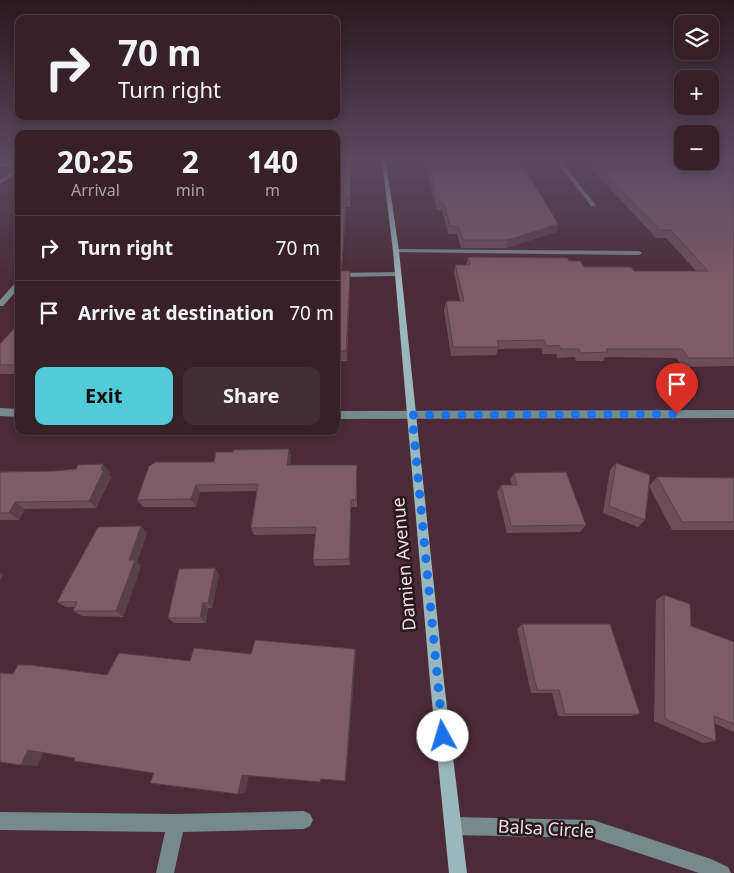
<!DOCTYPE html>
<html lang="en">
<head>
<meta charset="utf-8">
<style>
  body { margin:0; font-family:"Noto Sans",sans-serif; background:#432d35; color:#f1f3f6; height:100vh; display:flex; flex-direction:column; font-size:19px; white-space:nowrap }
  * { box-sizing:border-box; margin:0 }
  p { font-size:16px; color:#aba3a8 }
  .icon { flex:none; width:28px; height:28px; fill:none; stroke:currentColor; stroke-width:2; stroke-linecap:round; stroke-linejoin:round }
  .map { position:relative; flex:1; overflow:hidden }
  .sheet { position:absolute; left:15px; top:130px; width:325px; height:305px; display:flex; flex-direction:column; background:#382029; border-radius:10px; box-shadow:0 2px 8px #0003,0 0 0 1px #523e46 }
  .sheet>* { flex:none }
  .guide { position:absolute; left:15px; top:15px; width:325px; height:105px; border-radius:10px; box-shadow:0 2px 8px #0003,0 0 0 1px #523e46; background:#382029; color:#f1f3f6; overflow:hidden }
  .tools { position:absolute; left:674px; top:15px; display:grid; gap:10px }
  .tools a { display:grid; place-items:center; width:45px; height:45px; border-radius:10px; background:#382029; box-shadow:0 2px 8px #0003,0 0 0 1px #523e46; font-size:25px }
  .pin { position:absolute; display:grid; place-items:center; width:42px; height:42px; color:#fff; margin:-51px -21px; border-radius:50% 50% 50% 0; rotate:-45deg; box-shadow:0 0 5px #0007 }
  .pin .icon { rotate:45deg }
  .me { position:absolute; width:55px; margin:-28px; rotate:354deg; stroke-linejoin:round; filter:drop-shadow(0 0 4px #0008) }
  .turn { display:flex; align-items:center; gap:18px; height:105px; padding:0 20px; font-size:22px }
  .turn .icon { width:65px; height:65px; stroke-width:2.5 }
  .turn b { display:block; font-size:35px; line-height:42px }
  .eta { display:flex; justify-content:space-evenly; align-items:center; height:85px; text-align:center }
  .eta b { font-size:30px; font-weight:700; line-height:35px }
  .cta { display:flex; gap:10px; margin-top:auto; padding:10px 20px }
  .cta a { flex:1; height:58px; border-radius:10px; background:#52cbd9; color:#111; font-size:20px; font-weight:700; line-height:58px; text-align:center }
  .cta a+a { background:#432d35; color:#f1f3f6 }
  ul { padding:0; list-style:none }
  li { display:flex; align-items:center; gap:15px; height:65px; padding:0 20px; border-top:1px solid #523e46 }
  li div { flex:1 }
  li b { display:block; font-size:19px }
  li em { font-style:normal }
  .map>svg:first-child { display:block }
  .lines { fill:none; stroke-linecap:round; stroke-linejoin:round }
  .service { fill:#76898b; fill-rule:evenodd }
  .minor { fill:#76898b; fill-rule:evenodd }
  .tertiary { fill:#76898b; fill-rule:evenodd }
  .secondary { fill:#9ab7bb; fill-rule:evenodd }
  .wall { fill:#6c4e59 }
  .shaded-wall { fill:#584048 }
  .building { fill:#7d5b67; stroke:#584048 }
  .route { stroke:#1a73e8; stroke-width:9; stroke-dasharray:0 16.2 }
  .labels { text-anchor:middle; stroke-width:5; stroke-linejoin:round; paint-order:stroke }
  .near-street-label { font-size:18px; fill:#f0dbe2; stroke:#27191e }
</style>
</head>
<body>
<div class="map">
<svg width="734" height="873" viewBox="0 0 734 873">
  <rect width="100%" height="100%" fill="#4a2b37"/>
  <g class="lines">
    <g class="service">
      <rect x="0" y="164" width="19" height="2"/>
      <polygon points="19,167 19,171 0,184 0,180"/>
      <polygon points="336,273 398,272 401,274 398,276 336,277"/>
      <polygon points="304,811 310,814 313,820 310,826 304,829 183,832 174,873 156,873 165,832 0,830 0,812 176,814"/>
    </g>
    <g class="minor">
      <polygon points="557,162 561,162 595,204 595,206 591,206"/>
      <polygon points="396,249 639,251 642,253 639,255 394,252 394,250"/>
      <polygon points="16,282 19,282 19,288 3,306 0,306 0,300"/>
      <polygon points="454,817 593,820 711,859 728,867 731,873 699,873 593,838 454,835 448,832 445,826 448,820"/>
    </g>
    <g class="tertiary">
      <polygon points="0,408 19,409 19,417 0,416"/>
      <polygon points="734,410 734,418 336,419 336,411"/>
    </g>
    <polygon class="secondary" points="382,162 386,162 399,251 444,682 467,873 449,873 430,682 393,251"/>
  </g>
  <g class="wall">
    <polygon points="336,162 352,162 350,207 346,207 342,271 350,271 350,281 347,361 336,361"/>
    <polygon points="425,162 521,162 558,224 556,232 506,248 461,248 457,234 448,234 442,210 437,210"/>
    <polygon points="585,162 734,162 734,366 683,367 676,358 605,357 603,361 576,361 575,357 557,358 556,354 543,354 541,348 498,349 496,355 451,356 444,310 446,301 460,301 454,273 455,265 466,265 468,257 569,261 584,267 634,271 696,271 666,238 656,238"/>
    <polygon points="19,323 19,374 0,374 0,344"/>
    <polygon points="289,449 291,457 290,465 357,465 357,507 351,507 350,565 315,566 313,560 315,534 254,535 251,528 257,491 200,492 196,507 143,507 137,500 233,452"/>
    <polygon points="616,463 645,520 638,527 603,513 610,470"/>
    <polygon points="0,472 110,472 109,475 111,477 96,508 25,509 19,520 0,520"/>
    <polygon points="514,473 586,525 580,532 507,533 497,492 501,485 512,485 510,480"/>
    <polygon points="657,477 734,478 734,530 672,530 649,486"/>
    <polygon points="141,526 147,533 137,562 141,566 123,617 82,616 73,611 74,607 66,607 57,602"/>
    <polygon points="219,574 212,608 208,608 206,623 174,623 168,618"/>
    <polygon points="664,595 691,626 734,642 734,732 714,723 716,741 703,743 654,721 656,600"/>
    <polygon points="522,624 640,714 631,716 558,716 552,693 531,693 517,629"/>
  </g>
  <g class="shaded-wall">
    <polygon points="351,162 352,162 350,207 350,198"/>
    <polygon points="346,198 346,207 342,271 336,272 336,262"/>
    <polygon points="558,224 556,232 506,248 508,240"/>
    <polygon points="350,271 350,281 347,361 346,351"/>
    <polygon points="289,449 291,457 289,473 287,465"/>
    <polygon points="103,464 110,472 109,475 111,477 96,508 89,501"/>
    <polygon points="196,485 200,492 196,507 191,499"/>
    <polygon points="351,500 351,507 350,565 349,559"/>
    <polygon points="15,502 25,509 19,520 9,513"/>
    <polygon points="141,526 147,533 137,562 141,566 123,617 116,611 129,560"/>
    <polygon points="215,568 219,574 212,608 208,603"/>
    <polygon points="0,573 3,575 0,580"/>
    <polygon points="203,603 208,608 206,623 200,618"/>
    <polygon points="355,649 356,654 346,781 345,781"/>
    <polygon points="28,750 44,751 38,766 21,765"/>
    <polygon points="242,775 249,775 245,793 238,794"/>
  </g>
  <g class="building">
    <polygon points="336,162 351,162 350,198 346,198 342,261 336,262"/>
    <polygon points="428,162 521,162 558,224 508,240 463,240 458,226 450,226 443,202 437,202"/>
    <polygon points="594,162 718,162 734,173 734,358 689,358 682,349 606,349 608,352 581,353 579,349 561,349 559,345 547,346 544,340 497,341 499,347 453,347 446,301 464,301 455,265 470,265 468,257 567,258 569,261 580,261 584,267 631,267 634,271 708,271 671,230 660,230"/>
    <polygon points="729,162 734,162 734,165"/>
    <polygon points="336,268 341,269 341,271 350,271 346,351 336,351"/>
    <polygon points="19,323 19,365 0,365 0,344"/>
    <polygon points="289,449 287,465 357,465 356,499 351,500 349,559 313,560 316,527 251,528 258,484 196,485 191,499 137,500 149,466 156,462 214,462 216,452 233,452 233,450"/>
    <polygon points="616,463 650,475 645,520 609,506"/>
    <polygon points="103,464 101,470 104,470 89,501 15,502 9,513 0,513 0,472 54,471 76,469 78,465"/>
    <polygon points="566,472 586,525 511,526 501,485 517,485 514,473"/>
    <polygon points="657,477 734,478 734,522 682,522"/>
    <polygon points="141,526 129,560 135,560 116,611 73,611 77,602 57,602 98,527"/>
    <polygon points="215,568 208,603 203,603 200,618 168,618 179,569"/>
    <polygon points="664,595 690,604 691,626 734,642 734,724 714,716 716,741 665,719"/>
    <polygon points="522,624 610,624 640,714 565,714 559,690 537,690"/>
    <polygon points="255,640 355,649 345,781 321,779 320,782 242,775 238,794 150,783 154,773 74,761 75,758 28,750 21,765 0,762 0,673 13,674 18,665 30,665 107,675 119,653 190,661 194,648 251,654"/>
  </g>
  <linearGradient id="sky" x2="0" y2="1"><stop stop-color="#29181e"/><stop offset="0.57" stop-color="#5a4a5e"/><stop offset="1" stop-color="#5a4a5e" stop-opacity="0"/></linearGradient>
  <rect width="734" height="284" fill="url(#sky)"/>
  <g class="lines">
    <polyline class="route" points="443,736 412,415 677,414"/>
  </g>
  <g class="labels">
    <g class="near-street-label">
      <text transform="translate(404 564) rotate(-95)" y="6">Damien Avenue</text>
      <text transform="translate(546 829) rotate(3)" y="6">Balsa Circle</text>
    </g>
  </g>
</svg>
<div class="tools">
<a><svg class="icon" aria-label="layers" viewBox="0 0 24 24"><path d="M12 4l9 5-9 5-9-5zM3 14l9 5 9-5"/></svg></a>
<a>+</a>
<a>−</a>
</div>
<div class="pin" style="left:677px;top:414px;background:#d93025"><svg class="icon" aria-label="arrive" viewBox="0 0 24 24"><path d="M6 21V4h12l-3 4 3 4H6"/></svg></div>
<svg class="me" style="left:443px;top:736px" viewBox="-20 -20 40 40"><circle r="19" fill="#fff"/><path d="M0-13L10 11 0 6-10 11z" fill="#1a73e8"/></svg>
<div class="guide">
<div class="turn"><svg class="icon" aria-label="right" viewBox="0 0 24 24"><path d="M7 20v-9h11M14 6l5 5-5 5"/></svg><div><b>70 m</b>Turn right</div></div>
</div>
<section class="sheet">
<div class="eta">
<div><b>20:25</b><p>Arrival</p></div>
<div><b>2</b><p>min</p></div>
<div><b>140</b><p>m</p></div>
</div>
<ul>
<li><svg class="icon" aria-label="right" viewBox="0 0 24 24"><path d="M7 20v-9h11M14 6l5 5-5 5"/></svg><div><b>Turn right</b></div><em>70 m</em></li>
<li><svg class="icon" aria-label="arrive" viewBox="0 0 24 24"><path d="M6 21V4h12l-3 4 3 4H6"/></svg><div><b>Arrive at destination</b></div><em>70 m</em></li>
</ul>
<div class="cta"><a>Exit</a><a>Share</a></div>
</section>
</div>
</body>
</html>
